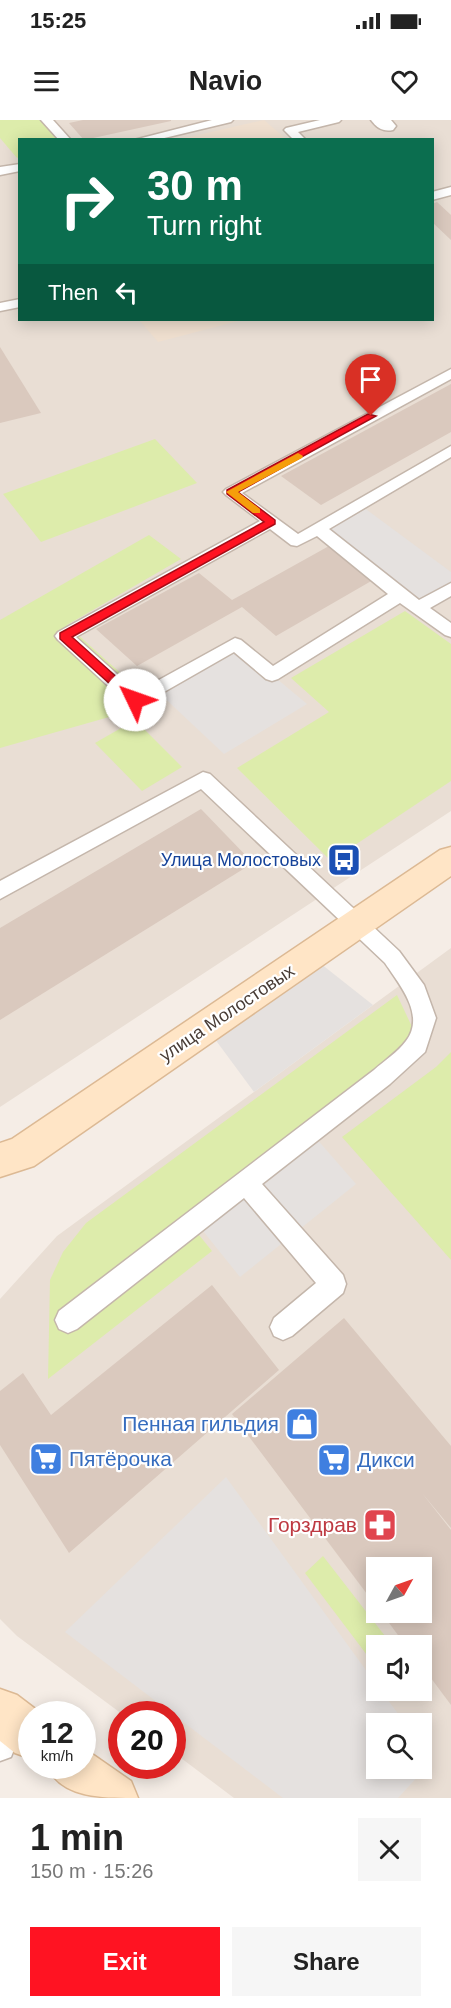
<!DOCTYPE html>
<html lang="en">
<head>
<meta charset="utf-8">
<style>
  body { margin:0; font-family:Helvetica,sans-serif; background:#f6f6f6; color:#222; height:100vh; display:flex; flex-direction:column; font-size:22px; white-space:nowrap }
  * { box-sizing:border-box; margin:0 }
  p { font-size:20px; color:#767676 }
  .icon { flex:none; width:33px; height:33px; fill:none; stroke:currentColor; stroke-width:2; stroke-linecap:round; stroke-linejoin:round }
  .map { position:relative; height:1678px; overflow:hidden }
  .details { display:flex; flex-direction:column; background:#fff; flex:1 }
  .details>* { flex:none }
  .hud { position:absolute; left:18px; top:18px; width:416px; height:183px; border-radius:0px; box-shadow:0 3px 15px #0003; background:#0b6e4f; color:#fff; overflow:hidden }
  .needle { width:39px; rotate:50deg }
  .tools { position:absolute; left:366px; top:1437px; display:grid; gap:12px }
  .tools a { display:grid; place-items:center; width:66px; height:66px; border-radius:0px; background:#fff; box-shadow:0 3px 15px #0003; font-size:30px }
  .speed { position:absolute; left:18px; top:1581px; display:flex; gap:12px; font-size:30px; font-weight:700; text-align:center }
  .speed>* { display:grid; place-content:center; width:78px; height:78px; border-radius:50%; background:#fff; box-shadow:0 3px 15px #0003; line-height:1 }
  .speed small { font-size:15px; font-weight:400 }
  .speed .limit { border:9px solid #d22; background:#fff; color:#111 }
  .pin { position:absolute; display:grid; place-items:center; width:51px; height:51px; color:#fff; margin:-62px -26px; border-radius:50% 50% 50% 0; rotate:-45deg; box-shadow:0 0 6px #0007 }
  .pin .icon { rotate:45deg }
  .me { position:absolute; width:66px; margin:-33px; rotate:312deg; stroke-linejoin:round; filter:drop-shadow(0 0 4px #0008) }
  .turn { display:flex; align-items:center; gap:21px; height:126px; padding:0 30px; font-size:27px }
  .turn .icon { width:78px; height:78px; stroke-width:2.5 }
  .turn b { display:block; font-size:42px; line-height:51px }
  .then { display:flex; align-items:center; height:57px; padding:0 30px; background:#0003; gap:12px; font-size:22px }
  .round { display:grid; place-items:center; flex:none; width:63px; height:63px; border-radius:0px; background:#f6f6f6 }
  .summary { display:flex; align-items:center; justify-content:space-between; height:102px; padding:0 30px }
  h1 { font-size:36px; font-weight:700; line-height:45px }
  .cta { display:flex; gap:12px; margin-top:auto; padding:12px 30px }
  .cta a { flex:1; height:69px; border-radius:0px; background:#ff1322; color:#fff; font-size:24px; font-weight:700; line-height:69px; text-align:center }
  .cta a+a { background:#f6f6f6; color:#222 }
  .status { display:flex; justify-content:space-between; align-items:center; height:42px; padding:0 30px; background:#fff; direction:ltr }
  .status svg { height:16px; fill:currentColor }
  header { display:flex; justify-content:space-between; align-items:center; height:78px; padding:0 30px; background:#fff; font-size:27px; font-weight:700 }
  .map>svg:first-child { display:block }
  .residential { fill:#e9ded4; fill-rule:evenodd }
  .education { fill:#efdfcf }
  .green { fill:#ddecab }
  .parking { fill:#e5e1df }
  .building { fill:#dac9be }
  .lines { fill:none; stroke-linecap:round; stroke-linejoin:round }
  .lane-casing { stroke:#c4b6ab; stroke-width:3 }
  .street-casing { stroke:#c4b6ab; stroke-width:3 }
  .secondary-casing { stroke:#dcb994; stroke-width:3 }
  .lane { fill:#fff; fill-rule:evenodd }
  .street { fill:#fff; fill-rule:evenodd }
  .secondary { fill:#ffe5c6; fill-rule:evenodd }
  .route { fill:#ff1322; stroke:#a60c16; stroke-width:1.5 }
  .slow { fill:#f59e0b }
  .labels { text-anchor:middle; stroke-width:4.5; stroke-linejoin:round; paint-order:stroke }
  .transit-label { font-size:18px; fill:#164399; stroke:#fff; text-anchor:end }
  .street-label { font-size:18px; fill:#483c35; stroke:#fff }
  .near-shop-label { font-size:21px; fill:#366cbe; stroke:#fff; text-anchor:start }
  .near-health-label { font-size:21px; fill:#be3a42; stroke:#fff; text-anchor:end }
</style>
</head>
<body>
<div class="status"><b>15:25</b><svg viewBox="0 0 49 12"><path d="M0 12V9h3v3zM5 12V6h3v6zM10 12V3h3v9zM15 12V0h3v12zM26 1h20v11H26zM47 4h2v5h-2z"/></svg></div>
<header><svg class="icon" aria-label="menu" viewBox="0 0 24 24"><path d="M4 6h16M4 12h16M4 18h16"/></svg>Navio<svg class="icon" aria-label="heart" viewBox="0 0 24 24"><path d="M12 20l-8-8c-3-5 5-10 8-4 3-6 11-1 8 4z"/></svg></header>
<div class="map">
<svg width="451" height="1678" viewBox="0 0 451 1678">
  <rect width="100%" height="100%" fill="#f5ede6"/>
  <g class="residential">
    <path d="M0 0H451V691L0 987ZM20 20H432V200H20Z"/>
    <path d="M451 828V1678H234L173 1632 172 1594H122L17 1516 0 1499V1179L57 1116ZM376 1448H422V1492H376ZM376 1526H422V1570H376ZM376 1604H422V1648H376Z"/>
  </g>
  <g class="education">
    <polygon points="264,0 286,19 176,19 189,17"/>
    <polygon points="139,200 242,200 158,222"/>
  </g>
  <g class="green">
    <polygon points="0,0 40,0 58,19 20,20 19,37 17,38 0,18"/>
    <polygon points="155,319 197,363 41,422 3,374"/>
    <polygon points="149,415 181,439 67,505 155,584 0,628 0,500"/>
    <polygon points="405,491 451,524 451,661 331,741 237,648 329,592 291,558"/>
    <polygon points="135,600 182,647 142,671 95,623"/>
    <polygon points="397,875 414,911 379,951 186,1099 212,1131 48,1259 50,1160 63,1132 86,1103"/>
    <polygon points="451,932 451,1140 342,1017 436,947"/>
    <polygon points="323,1436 392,1525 376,1526 376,1547 305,1453"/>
  </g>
  <g class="parking">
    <polygon points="359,384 451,452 451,469 419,487 317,408"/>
    <polygon points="235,524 307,584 224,634 156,570"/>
    <polygon points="311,836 373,885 254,972 206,907"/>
    <polygon points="315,1017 356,1064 240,1157 199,1106"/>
    <polygon points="226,1357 376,1564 376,1570 381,1571 405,1603 376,1604 376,1648 422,1648 422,1626 432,1641 398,1678 283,1678 65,1512"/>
  </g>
  <g class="building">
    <polygon points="83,0 171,0 171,1 84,20 69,3"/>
    <polygon points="437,82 451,95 451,120 432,102 432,84"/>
    <polygon points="0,227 41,293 0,303"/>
    <polygon points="451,264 451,312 321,385 281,356"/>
    <polygon points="329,426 373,460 276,516 242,487 137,546 96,509 199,453 232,480"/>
    <polygon points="201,689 253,743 0,900 0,808"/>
    <polygon points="212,1165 279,1250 69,1433 0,1325 0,1271 23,1253 51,1295"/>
    <polygon points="344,1198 451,1326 451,1408 422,1373 451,1410 451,1585 422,1546 422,1526 406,1526 381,1492 422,1492 422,1448 376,1448 376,1486 232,1294"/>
  </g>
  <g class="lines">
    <defs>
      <g id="lane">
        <polygon points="41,0 53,0 71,20 59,20"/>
        <polygon points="212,0 233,0 231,2 156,20 134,20"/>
        <polygon points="320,0 341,0 339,2 298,12 306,20 294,20 284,10 286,8"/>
        <polygon points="20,44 20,51 0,55 0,47"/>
        <polygon points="451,67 451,75 432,80 432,72"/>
        <polygon points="20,179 20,187 0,191 0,183"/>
        <path d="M451 249V259L242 373 298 414 451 326V337L329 409 419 480 451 463V476L430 488 451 503V517L445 515 400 483 278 559 272 561 266 559 234 532 136 588 130 586 58 520 55 516 58 512 260 401 226 375 223 372 226 369ZM270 409 291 425 297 426 317 416 388 474 273 546 241 520 235 518 137 572 76 517Z"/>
        <path d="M203 652 210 654 399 831 424 865 436 898 425 932 390 964 262 1064 343 1155 346 1164 343 1173 292 1216 283 1220 274 1216 270 1207 274 1198 316 1163 244 1078 77 1209 68 1213 59 1209 55 1200 59 1191 374 950C384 941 398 932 406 921 426 895 399 864 385 843L201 669 0 779V761Z"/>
        <polygon points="11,1585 22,1589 26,1600 11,1637 0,1641 0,1590"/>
      </g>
      <path id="street" d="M371 0H391L396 6 393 10C383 12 377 8 371 0Z"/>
      <g id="secondary">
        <polygon points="451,727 451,756 34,1046 0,1057 0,1023 12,1019 440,730"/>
        <polygon points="0,1569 17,1575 42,1594 32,1594 32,1639 15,1633 0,1621"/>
        <path d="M82 1627 131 1661 138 1678C101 1678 61 1678 47 1646H82Z"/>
      </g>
    </defs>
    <use href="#lane" class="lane-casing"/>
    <use href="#street" class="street-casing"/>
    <use href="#secondary" class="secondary-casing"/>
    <use href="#lane" class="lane"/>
    <use href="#street" class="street"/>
    <use href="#secondary" class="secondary"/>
  </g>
  <polygon class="route" points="368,294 376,296 238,372 275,400 275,404 72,517 140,578 140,583 131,583 60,519 60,513 264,402 227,374 227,370"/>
  <polygon class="slow" points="298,333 303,336 302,338 238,372 260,389 260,393 253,393 226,372"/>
  <defs>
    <symbol id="bus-square" viewBox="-11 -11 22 22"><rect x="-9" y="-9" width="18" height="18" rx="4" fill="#1a4fb4" stroke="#fff"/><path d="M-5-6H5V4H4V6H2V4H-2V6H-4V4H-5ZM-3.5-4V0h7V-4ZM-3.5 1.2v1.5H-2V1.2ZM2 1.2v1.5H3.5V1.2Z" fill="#fff"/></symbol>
    <symbol id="shop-square" viewBox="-11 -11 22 22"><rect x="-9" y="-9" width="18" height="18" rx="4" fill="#3f7fe0" stroke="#fff"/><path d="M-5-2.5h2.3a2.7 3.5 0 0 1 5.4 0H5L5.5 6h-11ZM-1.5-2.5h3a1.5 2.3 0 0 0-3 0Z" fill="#fff"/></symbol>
    <symbol id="supermarket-square" viewBox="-11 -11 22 22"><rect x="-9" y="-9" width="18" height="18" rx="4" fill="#3f7fe0" stroke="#fff"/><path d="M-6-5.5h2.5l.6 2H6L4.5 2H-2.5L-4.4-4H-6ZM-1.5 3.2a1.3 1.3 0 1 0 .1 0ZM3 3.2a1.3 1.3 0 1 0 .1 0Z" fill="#fff"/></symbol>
    <symbol id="pharmacy-square" viewBox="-11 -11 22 22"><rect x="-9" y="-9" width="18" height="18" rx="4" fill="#e0444e" stroke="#fff"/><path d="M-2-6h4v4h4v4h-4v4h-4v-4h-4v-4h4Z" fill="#fff"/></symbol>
  </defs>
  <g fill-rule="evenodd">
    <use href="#bus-square" x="325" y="721" width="38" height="38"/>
    <use href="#shop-square" x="283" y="1285" width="38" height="38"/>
    <use href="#supermarket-square" x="27" y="1320" width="38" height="38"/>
    <use href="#supermarket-square" x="315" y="1321" width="38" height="38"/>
    <use href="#pharmacy-square" x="361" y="1386" width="38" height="38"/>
  </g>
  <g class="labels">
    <g class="transit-label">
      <text x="321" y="746">Улица Молостовых</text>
    </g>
    <g class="street-label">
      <text transform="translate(227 893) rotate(-34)" y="6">улица Молостовых</text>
    </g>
    <g class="near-shop-label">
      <text x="279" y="1311" text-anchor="end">Пенная гильдия</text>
      <text x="69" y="1346">Пятёрочка</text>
      <text x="357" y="1347">Дикси</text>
    </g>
    <g class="near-health-label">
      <text x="357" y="1412">Горздрав</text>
    </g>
  </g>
</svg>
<div class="tools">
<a><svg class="needle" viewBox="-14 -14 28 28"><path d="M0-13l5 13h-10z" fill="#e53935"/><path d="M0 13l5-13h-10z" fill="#767676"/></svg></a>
<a><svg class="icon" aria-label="sound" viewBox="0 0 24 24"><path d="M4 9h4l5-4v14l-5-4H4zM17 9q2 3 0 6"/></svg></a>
<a><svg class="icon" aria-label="search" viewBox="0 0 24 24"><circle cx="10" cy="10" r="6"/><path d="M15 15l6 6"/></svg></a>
</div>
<div class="speed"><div>12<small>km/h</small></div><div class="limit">20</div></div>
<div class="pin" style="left:371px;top:296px;background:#d93025"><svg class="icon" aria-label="arrive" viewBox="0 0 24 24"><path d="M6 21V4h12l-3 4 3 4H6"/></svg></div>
<svg class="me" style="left:135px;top:580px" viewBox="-20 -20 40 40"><circle r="19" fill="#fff"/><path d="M0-13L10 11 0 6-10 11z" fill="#ff1322"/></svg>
<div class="hud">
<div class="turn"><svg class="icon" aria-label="right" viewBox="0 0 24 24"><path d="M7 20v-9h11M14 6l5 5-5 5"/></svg><div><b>30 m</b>Turn right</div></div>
<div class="then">Then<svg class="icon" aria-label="left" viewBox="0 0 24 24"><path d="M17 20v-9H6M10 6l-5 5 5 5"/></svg></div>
</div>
</div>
<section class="details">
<div class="summary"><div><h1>1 min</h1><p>150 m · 15:26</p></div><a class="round"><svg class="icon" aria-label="close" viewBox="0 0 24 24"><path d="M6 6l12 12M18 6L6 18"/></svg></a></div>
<div class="cta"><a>Exit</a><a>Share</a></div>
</section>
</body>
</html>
